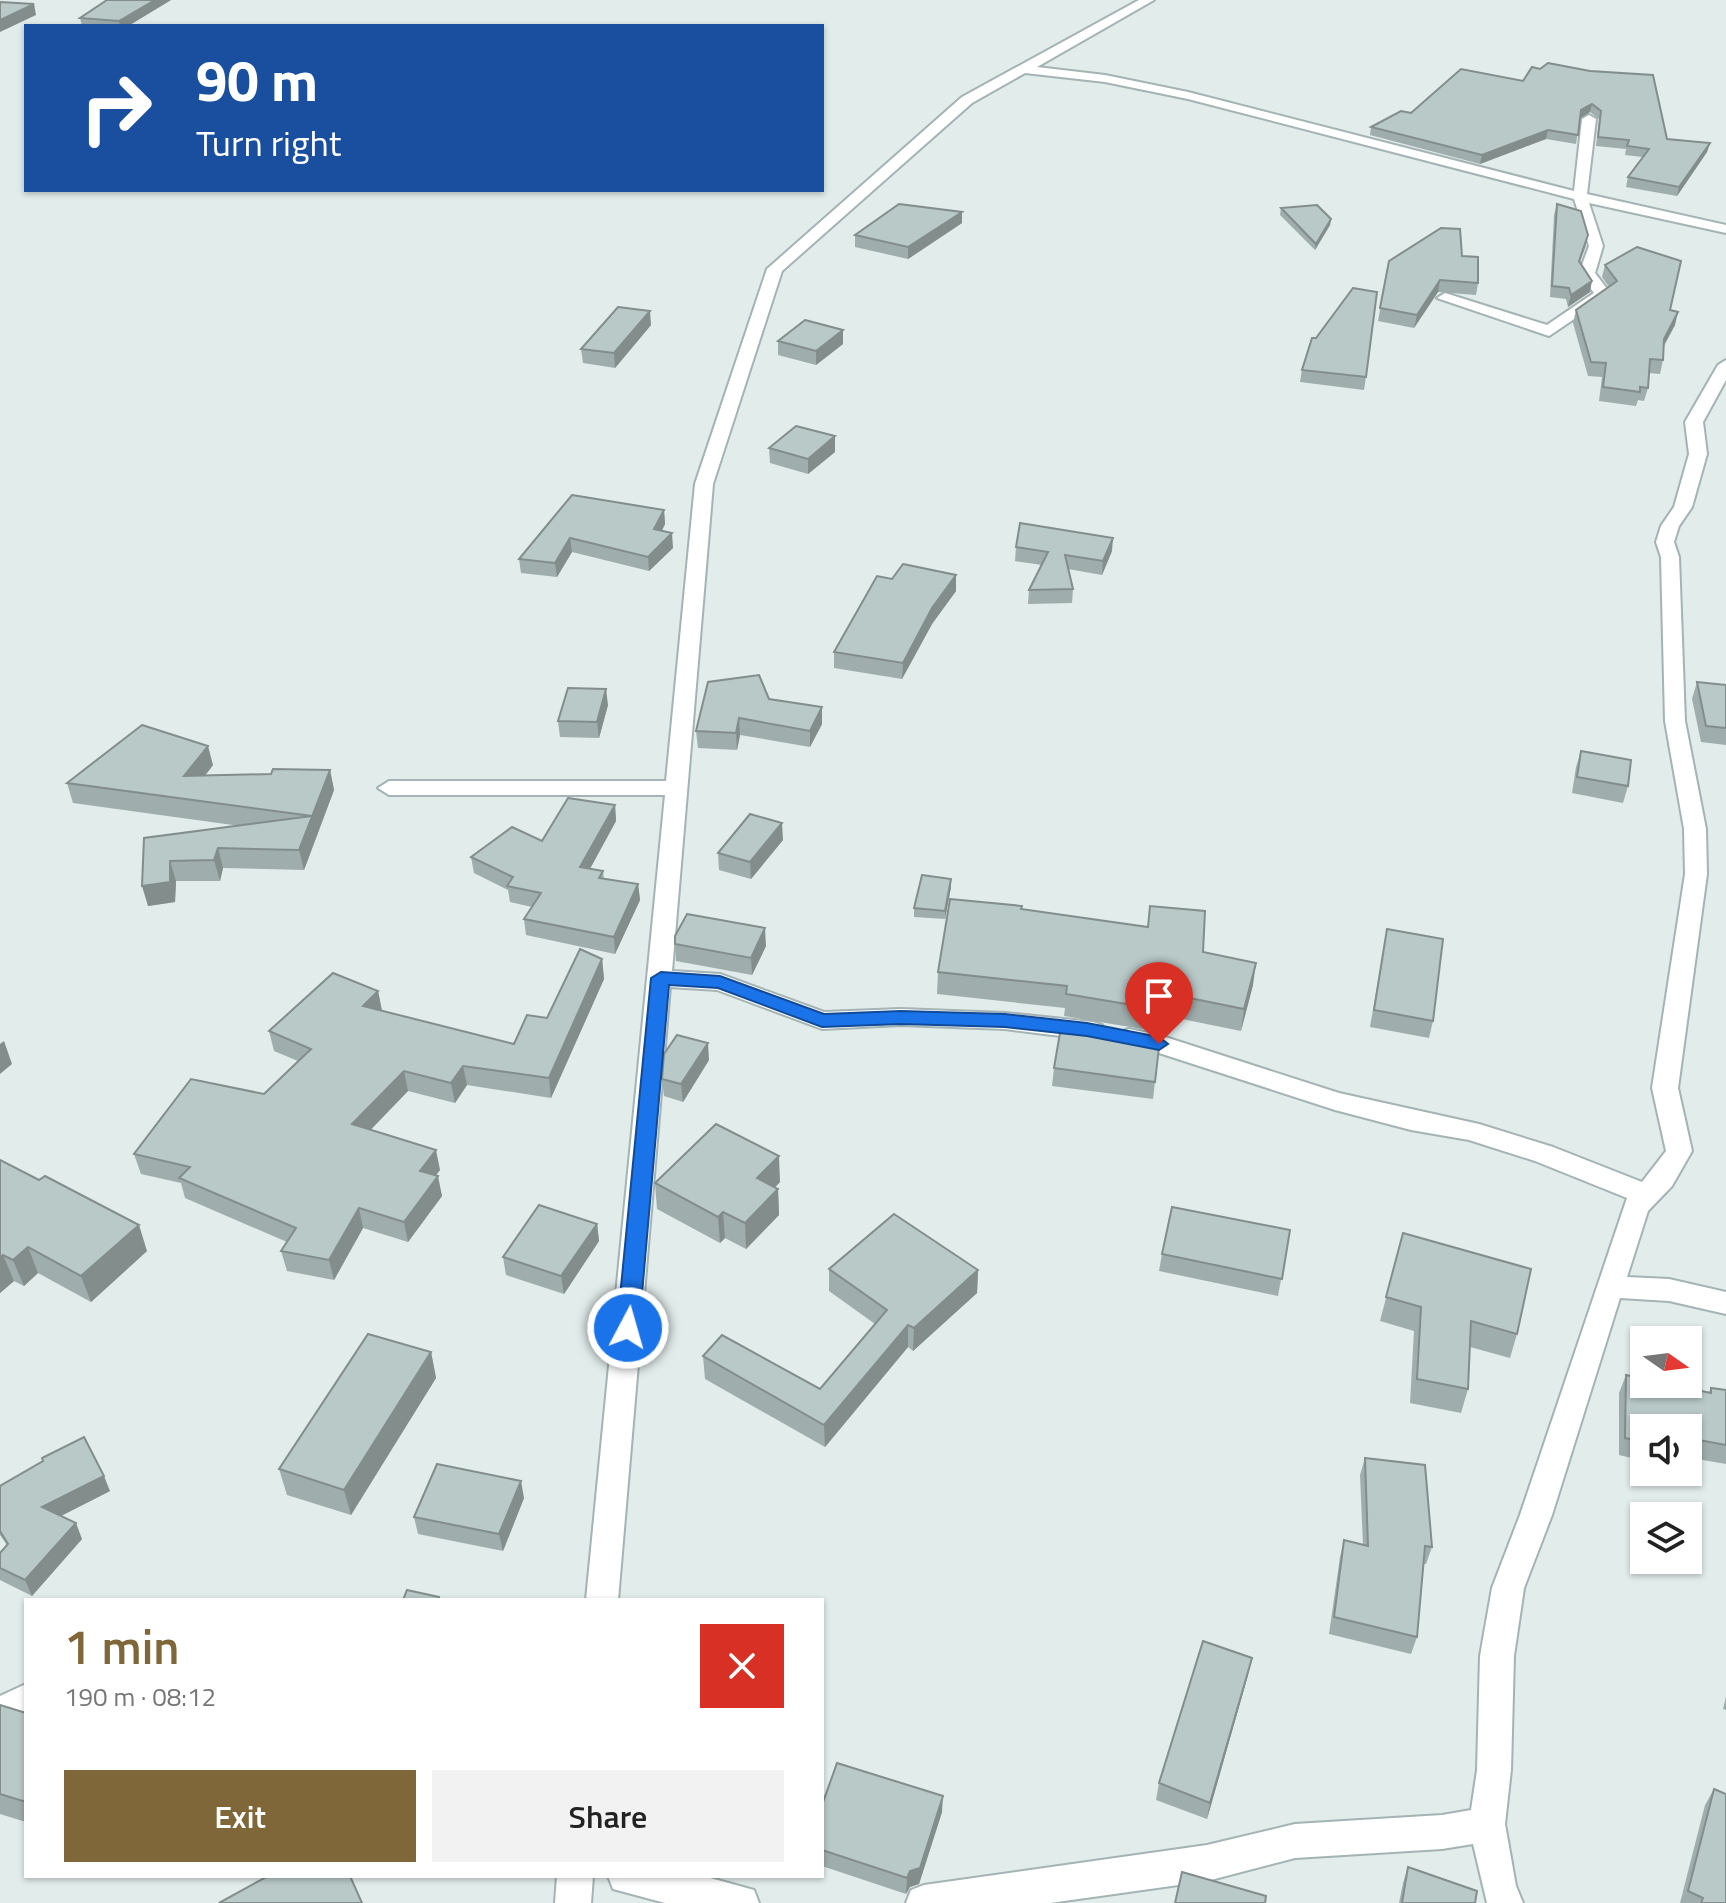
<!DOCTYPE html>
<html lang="en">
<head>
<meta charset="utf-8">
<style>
  body { margin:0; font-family:"Titillium Web",sans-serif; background:#f2f2f2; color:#222; height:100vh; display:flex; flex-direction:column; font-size:30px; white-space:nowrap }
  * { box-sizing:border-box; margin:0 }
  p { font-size:26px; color:#767676 }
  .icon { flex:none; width:44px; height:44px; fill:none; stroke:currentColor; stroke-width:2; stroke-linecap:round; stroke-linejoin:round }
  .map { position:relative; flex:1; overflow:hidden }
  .drawer { position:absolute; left:24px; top:1598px; width:800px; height:280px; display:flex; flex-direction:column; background:#fff; border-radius:0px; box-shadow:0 2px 6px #0004 }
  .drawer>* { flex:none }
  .top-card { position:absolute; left:24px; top:24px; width:800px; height:168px; border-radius:0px; box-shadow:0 2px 6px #0004; background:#1a4fa0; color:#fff; overflow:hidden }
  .needle { width:52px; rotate:104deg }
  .tools { position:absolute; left:1630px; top:1326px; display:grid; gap:16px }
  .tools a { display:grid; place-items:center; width:72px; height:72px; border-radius:0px; background:#fff; box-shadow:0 2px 6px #0004; font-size:40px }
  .pin { position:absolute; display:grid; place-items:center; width:68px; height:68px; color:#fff; margin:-82px -34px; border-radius:50% 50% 50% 0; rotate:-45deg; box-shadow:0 0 8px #0007 }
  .pin .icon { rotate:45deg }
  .me { position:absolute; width:88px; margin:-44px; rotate:6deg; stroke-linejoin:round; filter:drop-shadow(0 0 6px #0008) }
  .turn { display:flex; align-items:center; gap:28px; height:168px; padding:0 40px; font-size:36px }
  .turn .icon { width:104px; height:104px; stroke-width:2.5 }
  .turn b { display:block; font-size:56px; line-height:68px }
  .round { display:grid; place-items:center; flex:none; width:84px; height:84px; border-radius:0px; background:#f2f2f2 }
  .headline { display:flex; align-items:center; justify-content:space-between; height:136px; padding:0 40px }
  h1 { font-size:48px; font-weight:600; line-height:60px; color:#80673a }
  .primary-button { display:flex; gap:16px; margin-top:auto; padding:16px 40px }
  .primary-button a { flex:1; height:92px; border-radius:0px; background:#80673a; color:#fff; font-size:32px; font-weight:600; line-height:92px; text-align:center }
  .primary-button a+a { background:#f2f2f2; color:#222 }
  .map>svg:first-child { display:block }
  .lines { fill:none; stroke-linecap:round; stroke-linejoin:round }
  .minor-casing { stroke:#a4b3b3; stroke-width:4 }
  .minor { fill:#fff; fill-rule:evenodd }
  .wall { fill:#9fadac }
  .shaded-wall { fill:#828d8c }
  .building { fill:#b9c9c8; stroke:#828d8c; stroke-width:2 }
  .route { fill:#1a73e8; stroke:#114b97; stroke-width:2 }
</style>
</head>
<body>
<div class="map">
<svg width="1726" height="1903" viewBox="0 0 1726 1903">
  <rect width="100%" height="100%" fill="#e1eceb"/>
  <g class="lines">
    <defs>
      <g id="minor">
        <polygon points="1139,0 1154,0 1037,67 1105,75 1188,92 1574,191 1582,119 1589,115 1596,119 1587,194 1726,225 1726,233 1589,203 1603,246 1595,273 1611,294 1549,336 1437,298 1445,293 1547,325 1594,293 1579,273 1589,246 1574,199 1188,99 1105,82 1025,73 972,103 782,271 713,484 672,971 720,974 824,1012 901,1009 1005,1013 1093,1022 1102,1025 1106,1031 1102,1037 1093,1040 1005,1029 901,1025 822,1029 717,990 670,987 618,1600 586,1600 665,795 389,795 378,788 389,781 666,781 695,484 767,269 962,97"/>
        <polygon points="1726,360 1726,380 1703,422 1707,454 1692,507 1679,526 1674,542 1679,557 1685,721 1706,829 1707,874 1678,1088 1692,1151 1672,1186 1648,1211 1627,1277 1669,1279 1726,1292 1726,1314 1669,1301 1620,1298 1552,1515 1524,1588 1514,1656 1511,1770 1505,1824 1516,1886 1523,1903 1487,1903 1473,1844 1442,1849 1295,1858 1207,1881 1050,1903 906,1903 911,1890 924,1885 1207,1845 1295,1824 1442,1815 1471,1810 1477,1770 1480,1656 1492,1588 1520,1515 1627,1198 1535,1161 1469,1140 1411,1130 1335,1110 1156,1052 1120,1044 1116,1038 1120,1032 1129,1029 1159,1035 1339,1093 1479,1124 1553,1147 1642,1182 1666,1151 1652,1088 1685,874 1684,829 1665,721 1661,557 1656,542 1661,526 1674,507 1689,454 1685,422 1718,365"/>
        <polygon points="26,1684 26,1718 0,1730 0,1696"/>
        <polygon points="557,1876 593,1876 591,1903 555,1903"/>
        <polygon points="608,1876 703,1876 754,1890 759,1903 665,1903 613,1889"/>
      </g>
    </defs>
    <use href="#minor" class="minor-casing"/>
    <use href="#minor" class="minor"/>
  </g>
  <g class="wall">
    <polygon points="107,0 171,0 128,26 82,26 80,18"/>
    <polygon points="1532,67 1667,139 1710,143 1707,152 1677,196 1626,187 1628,177 1643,157 1625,155 1626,149 1596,146 1599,119 1590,112 1580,118 1576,144 1546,139 1480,164 1370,135 1371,127 1411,113 1523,81"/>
    <polygon points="1557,204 1586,246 1580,262 1590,292 1568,307 1566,299 1550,297 1554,215"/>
    <polygon points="1281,208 1331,219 1330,225 1315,250 1280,215"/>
    <polygon points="962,212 962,223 908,259 855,247 855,235"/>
    <polygon points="1462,256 1478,283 1476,295 1438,292 1414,328 1378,321 1389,261"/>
    <polygon points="1605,265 1670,310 1675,325 1664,346 1663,360 1660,374 1649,373 1648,388 1644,401 1638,400 1636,406 1599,401 1602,377 1588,376 1573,323 1576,310 1609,287 1602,277"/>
    <polygon points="651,325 615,368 583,363 581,349"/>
    <polygon points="843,330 843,344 816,365 778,355 778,341"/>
    <polygon points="1302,370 1366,377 1364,390 1300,382"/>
    <polygon points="769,448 835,452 808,474 770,463"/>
    <polygon points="572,495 664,510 665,524 662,531 673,548 649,571 572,552 557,577 521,573 519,559"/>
    <polygon points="1016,547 1112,551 1102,575 1068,569 1073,589 1072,603 1028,604 1029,590 1042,565 1015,561"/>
    <polygon points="956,575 956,591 932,624 902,679 834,668 834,652 892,579"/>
    <polygon points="1697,682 1726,685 1726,745 1701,742 1692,699"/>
    <polygon points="769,699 822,724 810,747 740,735 737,750 698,748 696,731"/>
    <polygon points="608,705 599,738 560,737 558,721"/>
    <polygon points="1581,751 1628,786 1623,803 1572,793 1576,767"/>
    <polygon points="213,765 205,775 271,774 330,770 334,790 304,870 223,868 220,881 176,881 175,902 148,906 144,838 240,826 73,803 67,783"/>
    <polygon points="615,805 616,821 590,869 603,871 604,879 638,884 640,900 615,954 526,935 524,919 532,907 510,902 508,890 474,873 471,857 542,841"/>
    <polygon points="783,840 751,879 719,870 718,853"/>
    <polygon points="951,879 951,887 945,919 914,917 914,908"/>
    <polygon points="1022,909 1203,952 1253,985 1241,1031 1162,1015 1160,1032 1064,1016 1065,1008 937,994 938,972"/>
    <polygon points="1387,929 1433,1021 1429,1038 1370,1027"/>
    <polygon points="675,944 766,946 752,975 676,961"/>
    <polygon points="602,959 604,979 551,1098 467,1085 455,1103 408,1091 370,1130 440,1170 436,1175 442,1196 408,1242 363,1228 334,1280 287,1271 281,1251 287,1242 185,1198 181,1183 141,1174 134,1154 264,1094 298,1061 274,1051 269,1031 378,991 382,1011 514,1044 547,1018"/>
    <polygon points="1160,1038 1153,1099 1052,1086 1054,1068"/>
    <polygon points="709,1060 683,1102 664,1096 662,1079"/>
    <polygon points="0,1160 147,1251 91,1302 38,1273 24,1286 14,1281 0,1293"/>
    <polygon points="780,1182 775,1187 778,1189 779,1215 746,1249 725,1238 720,1243 657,1209 655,1183"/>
    <polygon points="597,1224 599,1241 564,1294 506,1275 503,1257"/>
    <polygon points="1290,1230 1278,1296 1159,1271 1162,1254"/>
    <polygon points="1403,1233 1517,1334 1510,1358 1470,1347 1468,1389 1461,1413 1410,1403 1414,1331 1380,1321"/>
    <polygon points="829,1269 978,1270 977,1293 913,1351 908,1347 825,1447 705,1379 703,1356 820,1389 875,1324 829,1291"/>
    <polygon points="431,1352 436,1378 351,1515 287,1495 279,1469"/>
    <polygon points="1626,1375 1709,1392 1711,1388 1726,1390 1726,1464 1691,1458 1688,1465 1688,1428 1644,1428 1644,1461 1619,1455 1619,1393"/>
    <polygon points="1365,1458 1432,1547 1426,1564 1424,1564 1417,1637 1411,1654 1329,1634 1340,1557 1344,1540 1363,1545 1360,1475"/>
    <polygon points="0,1486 110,1491 61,1516 82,1539 32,1596 0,1580 0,1553 7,1545 0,1535"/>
    <polygon points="524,1498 503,1551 418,1534 414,1517"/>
    <polygon points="1248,1675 1207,1819 1156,1800 1159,1783"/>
    <polygon points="1726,1697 1726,1710 1723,1709"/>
    <polygon points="0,1705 26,1713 26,1822 0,1814"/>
    <polygon points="1714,1789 1726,1903 1680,1903 1705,1805"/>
    <polygon points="822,1805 942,1812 919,1884 910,1887 906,1894 822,1866"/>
    <polygon points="1408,1867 1475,1903 1399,1903 1403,1883"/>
  </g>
  <g class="shaded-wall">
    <polygon points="155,0 171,0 128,26 120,26 119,21"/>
    <polygon points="34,4 36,15 0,32 0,20"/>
    <polygon points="1592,104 1590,112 1579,119 1581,110"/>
    <polygon points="1548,130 1546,139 1480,164 1482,155"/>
    <polygon points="1710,143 1707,152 1677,196 1679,187"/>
    <polygon points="962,212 962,223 908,259 908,247"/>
    <polygon points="1331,219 1330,225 1315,250 1316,244"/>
    <polygon points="1440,280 1438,292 1414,328 1417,315"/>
    <polygon points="1592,281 1590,292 1568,307 1571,295"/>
    <polygon points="650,311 651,325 615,368 614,353"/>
    <polygon points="1678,312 1675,325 1660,352 1664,339"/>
    <polygon points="843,330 843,344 816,365 816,351"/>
    <polygon points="835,436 835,452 808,474 808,459"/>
    <polygon points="664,510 665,524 655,543 654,529"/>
    <polygon points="672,533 673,548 649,571 648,557"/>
    <polygon points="570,538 572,552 557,577 555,563"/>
    <polygon points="1113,538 1112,551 1102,575 1103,561"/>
    <polygon points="956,575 956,591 932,624 902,679 903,663 932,608"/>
    <polygon points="606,689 608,705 599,738 597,722"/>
    <polygon points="822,707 822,724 810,747 810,731"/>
    <polygon points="739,718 740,735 737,750 736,733"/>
    <polygon points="208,746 213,765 190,796 184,776"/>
    <polygon points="330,770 334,790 304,870 299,850"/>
    <polygon points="615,805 616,821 582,883 580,867"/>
    <polygon points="782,823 783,840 751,879 750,862"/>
    <polygon points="218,848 223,868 220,881 214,860"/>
    <polygon points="170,861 176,881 175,902 148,906 142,886"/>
    <polygon points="951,879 951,887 945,919 945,911"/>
    <polygon points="638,884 640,900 615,954 614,937"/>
    <polygon points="765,928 766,946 752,975 751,958"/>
    <polygon points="602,959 604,979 551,1098 549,1078"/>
    <polygon points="1256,963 1253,985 1241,1031 1244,1009"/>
    <polygon points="378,991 382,1011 363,1006"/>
    <polygon points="4,1041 12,1064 0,1074 0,1044"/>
    <polygon points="708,1043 709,1060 683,1102 681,1084"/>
    <polygon points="463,1066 467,1085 455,1103 451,1083"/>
    <polygon points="404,1071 408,1091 357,1144 352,1124"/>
    <polygon points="436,1150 440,1170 424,1191 420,1171"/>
    <polygon points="779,1156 780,1182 759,1204 757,1178"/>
    <polygon points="438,1176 442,1196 408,1242 404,1222"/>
    <polygon points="778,1189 779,1215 746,1249 745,1223"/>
    <polygon points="359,1208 363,1228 334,1280 329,1260"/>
    <polygon points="723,1212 725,1238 720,1243 718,1217"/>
    <polygon points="597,1224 599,1241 564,1294 561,1276"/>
    <polygon points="139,1225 147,1251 91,1302 81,1276"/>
    <polygon points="28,1247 38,1273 24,1286 13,1260"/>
    <polygon points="3,1255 14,1281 0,1293 0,1258"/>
    <polygon points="978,1270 977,1293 913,1351 914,1328"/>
    <polygon points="908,1325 908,1347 825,1447 824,1425"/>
    <polygon points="431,1352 436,1378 351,1515 344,1490"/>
    <polygon points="104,1476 110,1491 49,1522 42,1507"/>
    <polygon points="521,1481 524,1498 503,1551 499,1534"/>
    <polygon points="76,1523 82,1539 32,1596 25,1580"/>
    <polygon points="1252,1658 1248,1675 1207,1819 1210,1803"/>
    <polygon points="943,1796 942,1812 919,1884 910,1887 906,1894 907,1878"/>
  </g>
  <g class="building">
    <polygon points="107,0 155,0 119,21 80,18"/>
    <polygon points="0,2 34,4 0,20"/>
    <polygon points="1548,63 1590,71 1653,75 1667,139 1710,143 1679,187 1628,177 1649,149 1627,146 1629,140 1598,137 1601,111 1592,104 1581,110 1578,135 1548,130 1482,155 1371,127 1401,111 1411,113 1461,69 1523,81 1532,67 1540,69"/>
    <polygon points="899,204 962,212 908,247 855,235"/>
    <polygon points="1557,204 1581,211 1588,235 1579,261 1592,281 1571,295 1569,288 1552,286"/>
    <polygon points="1317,205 1331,219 1316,244 1281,208"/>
    <polygon points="1441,228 1460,229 1462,256 1478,257 1478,283 1440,280 1417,315 1380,308 1389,261"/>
    <polygon points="1637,247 1681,261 1670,310 1678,312 1664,339 1663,360 1650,359 1648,388 1640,387 1640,392 1603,387 1606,363 1591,362 1576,310 1617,281 1605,265"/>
    <polygon points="1353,288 1377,292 1366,377 1302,370 1312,338 1316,338"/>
    <polygon points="618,307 650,311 614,353 581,349"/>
    <polygon points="805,320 843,330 816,351 778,341"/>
    <polygon points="796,426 835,436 808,459 769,448"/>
    <polygon points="572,495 664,510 654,529 672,533 648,557 570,538 555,563 519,559"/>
    <polygon points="1020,523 1113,538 1103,561 1065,555 1073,589 1029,590 1048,552 1016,547"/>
    <polygon points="903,564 956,575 932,608 903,663 834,652 877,576 892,579"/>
    <polygon points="759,675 769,699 822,707 810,731 739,718 736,733 696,731 708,682"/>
    <polygon points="1697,682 1726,685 1726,728 1706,726"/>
    <polygon points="568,688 606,689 597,722 558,721"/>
    <polygon points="142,725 208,746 184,776 271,774 273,769 330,770 299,850 218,848 214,860 170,861 170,882 142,886 144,838 312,816 67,783"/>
    <polygon points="1581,751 1631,760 1628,786 1577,777"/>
    <polygon points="568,798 615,805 580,867 603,871 599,878 638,884 614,937 524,919 541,893 507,886 513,877 471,857 512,827 542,841"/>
    <polygon points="750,814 782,823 750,862 718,853"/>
    <polygon points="922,875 951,879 945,911 914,908"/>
    <polygon points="950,899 1022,906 1021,909 1148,927 1150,906 1205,911 1203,952 1256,963 1244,1009 1165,993 1163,1010 1066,994 1067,986 938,972"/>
    <polygon points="687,914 765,928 751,958 675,944 675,936"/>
    <polygon points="1387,929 1443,939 1433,1021 1374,1010"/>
    <polygon points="580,949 602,959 549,1078 463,1066 451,1083 404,1071 352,1124 436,1150 420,1171 438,1176 404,1222 359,1208 329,1260 281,1251 296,1228 179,1178 190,1167 134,1154 191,1079 264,1094 311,1049 269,1031 333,973 378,991 363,1006 514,1044 527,1015 547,1018"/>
    <polygon points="1062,1021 1160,1038 1155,1082 1054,1068"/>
    <polygon points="677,1035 708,1043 681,1084 662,1079 664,1054"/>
    <polygon points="716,1124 779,1156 757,1178 778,1189 745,1223 723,1212 718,1217 655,1183"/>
    <polygon points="0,1160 39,1180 45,1176 139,1225 81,1276 28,1247 13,1260 3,1255 0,1258"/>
    <polygon points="539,1205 597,1224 561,1276 503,1257"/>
    <polygon points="1172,1207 1290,1230 1282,1279 1162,1254"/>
    <polygon points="894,1214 978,1270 914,1328 908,1325 824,1425 703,1356 722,1335 820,1389 887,1310 829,1269"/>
    <polygon points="1403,1233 1531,1269 1517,1334 1471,1321 1468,1389 1417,1379 1421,1307 1386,1297"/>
    <polygon points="368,1334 431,1352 344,1490 279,1469"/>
    <polygon points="1626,1375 1644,1379 1644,1384 1668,1384 1711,1393 1711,1388 1726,1390 1726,1445 1693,1439 1693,1453 1688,1451 1688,1428 1644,1428 1644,1442 1625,1438"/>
    <polygon points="84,1437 104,1476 42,1507 76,1523 25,1580 0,1568 0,1553 8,1544 0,1531 0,1486 43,1461 42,1458"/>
    <polygon points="1365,1458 1425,1465 1432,1547 1425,1546 1417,1637 1334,1617 1344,1540 1368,1546"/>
    <polygon points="437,1464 521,1481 499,1534 414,1517"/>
    <polygon points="407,1590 439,1597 438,1600 403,1600"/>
    <polygon points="1203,1641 1252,1658 1210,1803 1159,1783"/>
    <polygon points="0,1705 26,1713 26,1802 0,1794"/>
    <polygon points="837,1763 943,1796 920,1868 910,1871 907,1878 822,1850 822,1805"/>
    <polygon points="1714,1789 1726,1794 1726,1903 1701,1903 1703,1898 1688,1891"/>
    <polygon points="1408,1867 1477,1891 1475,1903 1402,1903"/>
    <polygon points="1182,1872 1266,1896 1265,1903 1175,1903"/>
    <polygon points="268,1876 350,1876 362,1903 219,1903"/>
  </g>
  <polygon class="route" points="661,972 720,976 824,1014 901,1011 1005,1014 1087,1023 1159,1037 1168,1044 1159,1050 1087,1036 1005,1027 901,1024 822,1027 718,988 669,985 639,1328 636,1334 621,1334 617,1328 651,978"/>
</svg>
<div class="tools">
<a><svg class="needle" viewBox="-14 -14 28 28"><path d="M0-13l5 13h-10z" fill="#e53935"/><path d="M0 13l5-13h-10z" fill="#767676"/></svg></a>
<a><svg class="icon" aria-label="sound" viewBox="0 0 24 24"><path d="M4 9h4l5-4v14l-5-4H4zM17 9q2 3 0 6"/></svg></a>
<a><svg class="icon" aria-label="layers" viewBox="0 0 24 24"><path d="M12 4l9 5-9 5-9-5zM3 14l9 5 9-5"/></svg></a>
</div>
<div class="pin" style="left:1159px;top:1044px;background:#d93025"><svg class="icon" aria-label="arrive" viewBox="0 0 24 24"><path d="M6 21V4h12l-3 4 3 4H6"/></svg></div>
<svg class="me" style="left:628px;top:1328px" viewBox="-20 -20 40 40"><circle r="17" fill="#1a73e8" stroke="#fff" stroke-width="3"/><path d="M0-11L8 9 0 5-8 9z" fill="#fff"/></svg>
<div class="top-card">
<div class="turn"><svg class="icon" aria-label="right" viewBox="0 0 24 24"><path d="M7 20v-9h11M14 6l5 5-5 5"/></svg><div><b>90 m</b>Turn right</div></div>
</div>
<section class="drawer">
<div class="headline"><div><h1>1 min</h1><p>190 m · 08:12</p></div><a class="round" style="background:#d93025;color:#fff"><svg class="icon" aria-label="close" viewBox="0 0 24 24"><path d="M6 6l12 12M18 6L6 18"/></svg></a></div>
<div class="primary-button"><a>Exit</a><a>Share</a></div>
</section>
</div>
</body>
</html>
